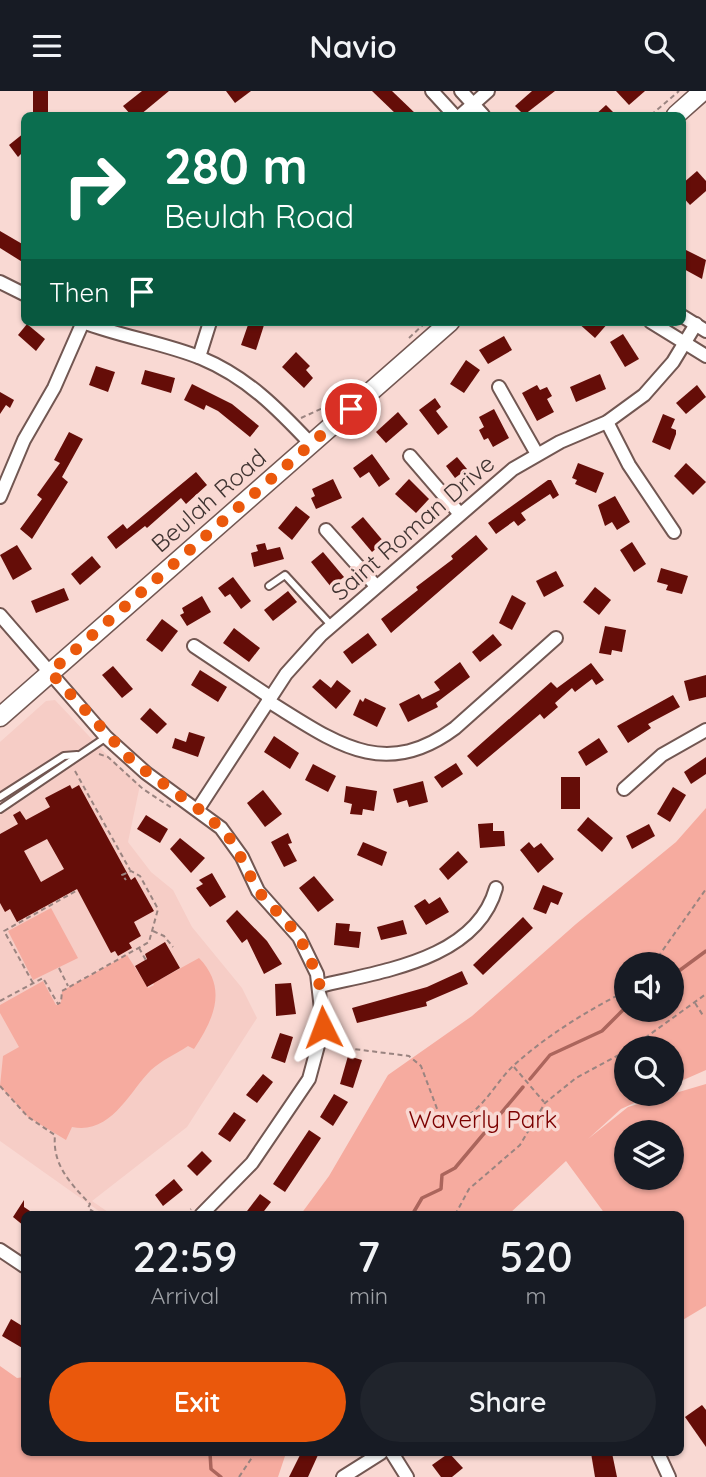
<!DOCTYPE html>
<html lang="en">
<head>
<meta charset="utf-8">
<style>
  body { margin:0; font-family:Quicksand,sans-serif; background:#20242c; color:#f1f3f6; height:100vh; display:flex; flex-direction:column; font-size:26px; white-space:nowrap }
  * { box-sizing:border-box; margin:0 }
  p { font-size:23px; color:#9ea1a6 }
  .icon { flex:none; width:38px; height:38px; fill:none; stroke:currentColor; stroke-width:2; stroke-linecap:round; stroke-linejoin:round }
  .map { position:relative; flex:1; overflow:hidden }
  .side { position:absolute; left:21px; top:1120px; width:663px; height:245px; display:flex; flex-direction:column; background:#171b24; border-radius:10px; box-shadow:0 2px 5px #0004 }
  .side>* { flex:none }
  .top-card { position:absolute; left:21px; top:21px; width:665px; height:214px; border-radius:10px; box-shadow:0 2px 5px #0004; background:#0b6e4f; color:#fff; overflow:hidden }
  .tools { position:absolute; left:614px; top:861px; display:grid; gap:14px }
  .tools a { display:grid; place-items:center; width:70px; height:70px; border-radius:50%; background:#171b24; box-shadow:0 2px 5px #0004; font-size:35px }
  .pin { position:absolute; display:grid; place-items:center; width:60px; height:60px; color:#fff; margin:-30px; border:4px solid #fff; border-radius:50%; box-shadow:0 2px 7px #0007 }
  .me { position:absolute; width:77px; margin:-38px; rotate:357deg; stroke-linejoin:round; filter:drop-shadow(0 0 5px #0008) }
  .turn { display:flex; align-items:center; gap:24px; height:147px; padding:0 28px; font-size:32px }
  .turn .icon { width:91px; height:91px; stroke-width:2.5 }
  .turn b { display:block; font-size:49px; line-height:60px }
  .then { display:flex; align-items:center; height:66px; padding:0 28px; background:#0003; gap:14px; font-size:26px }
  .eta { display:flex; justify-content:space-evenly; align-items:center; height:119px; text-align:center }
  .eta b { font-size:42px; font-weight:600; line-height:49px }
  .primary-button { display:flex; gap:14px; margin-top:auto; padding:14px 28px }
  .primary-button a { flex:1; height:80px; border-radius:42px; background:#ea580c; color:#fff; font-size:28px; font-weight:600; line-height:80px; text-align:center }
  .primary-button a+a { background:#20242c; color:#f1f3f6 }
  header { display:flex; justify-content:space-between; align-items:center; height:91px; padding:0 28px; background:#171b24; font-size:32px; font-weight:600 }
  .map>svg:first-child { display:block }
  .built { fill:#f6cdc6 }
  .green { fill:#f6ab9f; fill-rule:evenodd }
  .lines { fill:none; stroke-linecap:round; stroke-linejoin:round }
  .stream { stroke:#ab655c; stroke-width:3.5 }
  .building { fill:#650d08; fill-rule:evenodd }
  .lane-casing { stroke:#725752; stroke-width:10 }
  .street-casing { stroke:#725752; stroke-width:16 }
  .secondary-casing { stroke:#725752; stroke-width:21 }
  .path { stroke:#9a8480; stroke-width:2; stroke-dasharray:5 3.5; stroke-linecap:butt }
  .lane { stroke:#fff; stroke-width:6 }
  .street { stroke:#fff; stroke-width:12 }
  .secondary { stroke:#fff; stroke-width:18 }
  .route { stroke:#ea580c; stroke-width:12; stroke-dasharray:0 21.6 }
  .labels { text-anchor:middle; stroke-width:7; stroke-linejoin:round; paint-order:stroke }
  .street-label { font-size:24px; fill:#413533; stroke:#f9d9d3 }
  .park-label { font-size:24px; fill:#7c0100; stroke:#f9d9d3 }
</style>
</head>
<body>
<header><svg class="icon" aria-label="menu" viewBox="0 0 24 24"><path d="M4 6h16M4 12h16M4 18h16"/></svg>Navio<svg class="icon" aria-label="search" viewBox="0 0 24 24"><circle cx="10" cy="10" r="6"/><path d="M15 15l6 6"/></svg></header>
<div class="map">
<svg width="706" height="1386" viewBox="0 0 706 1386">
  <rect width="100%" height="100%" fill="#f9d9d3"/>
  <polygon class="built" points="55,609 104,661 140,694 128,751 151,781 173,799 192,836 242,897 257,927 187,1036 92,1110 111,1123 103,1123 0,1050 0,651 46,610"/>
  <g class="green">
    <path d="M706 717V979L672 994V957H626V1003H654L621 1018 588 1048 628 1016 706 993V1215L681 1230V1124L605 1123 566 1070 509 1123H301L329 1085 388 984 472 925 576 833 676 751ZM626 873H672V919H626ZM626 1041H672V1087H626Z"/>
    <polygon points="51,817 78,867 33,889 8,840"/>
    <path d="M127 864 148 897 154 894 150 886 161 888 199 867C228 897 214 928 194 958L188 955C176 963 162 969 151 979 129 1001 111 1044 72 1036L66 1049 28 1026 0 995 3 965 19 956 0 922V914L43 890 56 914 61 911 62 900Z"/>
    <polygon points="0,1275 17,1287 24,1286 24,1362 286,1362 278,1386 0,1386"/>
  </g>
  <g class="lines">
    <g class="stream">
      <polyline points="672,885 706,860"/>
      <polyline points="530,988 550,964 602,940 626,916"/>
      <polyline points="412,1124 422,1107 441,1098 442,1084 455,1077 523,996"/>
      <polyline points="210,1362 211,1378 221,1386"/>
    </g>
  </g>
  <g class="building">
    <polygon points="33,0 48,0 48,23 33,22"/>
    <polygon points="142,0 169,0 140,24 131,24 123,15"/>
    <polygon points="226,0 251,0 235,12"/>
    <polygon points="372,0 392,0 417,24 397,24"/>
    <polygon points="532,0 555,0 524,24 515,15"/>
    <polygon points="616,0 645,0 629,14"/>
    <polygon points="606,14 616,24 595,24"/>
    <polygon points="24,42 24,60 18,66 9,54"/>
    <polygon points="697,80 706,90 706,100 690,114 682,105 682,93"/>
    <polygon points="0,140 24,154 24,172 0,157"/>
    <polygon points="682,157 706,169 702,188 682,177"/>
    <polygon points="249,231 265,231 256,259 241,254"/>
    <polygon points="577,231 609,231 595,247"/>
    <polygon points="27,233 45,248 36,260 18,244"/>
    <polygon points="623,243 639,268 625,276 610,251"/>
    <polygon points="504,245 512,259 488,273 479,259"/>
    <polygon points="296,261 310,275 306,279 313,287 304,297 282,276"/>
    <polygon points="466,269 480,279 464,302 450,293"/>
    <polygon points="96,275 115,281 108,301 89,294"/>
    <polygon points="145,279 175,287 171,302 141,293"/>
    <polygon points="600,283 606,298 576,311 570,296"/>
    <polygon points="192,293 232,313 259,335 250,346 218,320 206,314 204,319 184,309"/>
    <polygon points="537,294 540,299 547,296 552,305 547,308 554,321 537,330 522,302"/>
    <polygon points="697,294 706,306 686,323 676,312"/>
    <polygon points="0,301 14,309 10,317 6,314 0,323"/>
    <polygon points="435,307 441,316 436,320 448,336 438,344 419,319"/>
    <polygon points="494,318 509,347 493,356 488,347 484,349 479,339 484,336 479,326"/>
    <polygon points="398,321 408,333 386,352 376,341"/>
    <polygon points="663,323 675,328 671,337 676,339 676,343 670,359 652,351"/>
    <polygon points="69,341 83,348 62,386 68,391 32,448 20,438 42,408 37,404 60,372 54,369"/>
    <polygon points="372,363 390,388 379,396 369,381 360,387 353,377"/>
    <polygon points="457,366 467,378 455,387 446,375"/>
    <polygon points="578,372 604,382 596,402 575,393 577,389 572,387"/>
    <polygon points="686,372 706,391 693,404 674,385"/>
    <polygon points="196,381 207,394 186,413 181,407 147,437 145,435 116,458 107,446 123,433 127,438"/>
    <polygon points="333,388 342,407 316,418 311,407 315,405 312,398"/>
    <polygon points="409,388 429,408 416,422 395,403"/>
    <polygon points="548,389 551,389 559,404 553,408 550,403 521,422 526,429 518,435 514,430 496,443 488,432"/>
    <polygon points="615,405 630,431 617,439 612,431 605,435 598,414"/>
    <polygon points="296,415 310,426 292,449 278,437"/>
    <polygon points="363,426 384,451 372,461 351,436"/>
    <polygon points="476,444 488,458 391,542 381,528 418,499 416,496 453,468 451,465"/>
    <polygon points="632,451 646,473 634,481 620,459"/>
    <polygon points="265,452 267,459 280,456 284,468 254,476 251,462 258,460 256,454"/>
    <polygon points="17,454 32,478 13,489 0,464"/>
    <polygon points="323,461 344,486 331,496 311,471"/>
    <polygon points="92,465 101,476 80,494 71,483"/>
    <polygon points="661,477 688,485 682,503 666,499 668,494 657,491"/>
    <polygon points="556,480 564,495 544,506 536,490"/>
    <polygon points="233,486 251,510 241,518 230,503 225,506 218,497"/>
    <polygon points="595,496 611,509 599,524 583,511"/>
    <polygon points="64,497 69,509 36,522 31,510"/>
    <polygon points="288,500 297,511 273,530 264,519"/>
    <polygon points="512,504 526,512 512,539 499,532"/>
    <polygon points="202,505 211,521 187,535 180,524 184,522 182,517"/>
    <polygon points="162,528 178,540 162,561 146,549"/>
    <polygon points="605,535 626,539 622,561 612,559 611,564 599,562"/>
    <polygon points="234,537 260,557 249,571 223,552"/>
    <polygon points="368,542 377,554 352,573 343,561"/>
    <polygon points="493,543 502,554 480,571 472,561"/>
    <polygon points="460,571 470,586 436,612 438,616 408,631 399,613 419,603 422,608 440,599 434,591"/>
    <polygon points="591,572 604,589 596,594 592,588 575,601 572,597 555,612 558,616 544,628 540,623 477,676 467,665 551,591 557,597"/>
    <polygon points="113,575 133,598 122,607 102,584"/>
    <polygon points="200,579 227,596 218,611 191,594"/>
    <polygon points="706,584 706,606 689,610 684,590"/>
    <polygon points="320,588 331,597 337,589 351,600 336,618 312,596"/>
    <polygon points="673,604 680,616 648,633 651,637 628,652 617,635"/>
    <polygon points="365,607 386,617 377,636 353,624 360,608 363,611"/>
    <polygon points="150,617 167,633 157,643 140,628"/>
    <polygon points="189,641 205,646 198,666 172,657 175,647 186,651"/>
    <polygon points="274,645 299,662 290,678 264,661"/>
    <polygon points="599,647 608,661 586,675 578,661"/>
    <polygon points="706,666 706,683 691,693 684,681"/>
    <polygon points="456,672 463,683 442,697 434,686"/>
    <polygon points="313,673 336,685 328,701 305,689"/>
    <rect x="561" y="686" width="19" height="32"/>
    <polygon points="423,690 428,711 409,716 407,709 397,712 393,698"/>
    <path d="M70 694 72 698 79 694 131 789 135 786 154 820 134 831 141 845 129 852 132 857 118 865 115 860 111 862 77 798 17 831 10 818 5 821 0 812V743L18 733 13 724 20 720 26 729 50 716 45 707ZM47 748 64 778 41 791 24 760Z"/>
    <polygon points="346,695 377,700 374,720 363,718 362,724 350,723 352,713 344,711"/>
    <polygon points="673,696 686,704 670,731 657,723"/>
    <polygon points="263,699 282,723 265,736 247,712"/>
    <polygon points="146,724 168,738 160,752 137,738"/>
    <polygon points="588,726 613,747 602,761 577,739"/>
    <polygon points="493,732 493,740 504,740 505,755 480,757 478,733"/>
    <polygon points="649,733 655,745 632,758 626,745"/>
    <polygon points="288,742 292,752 288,753 297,770 284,776 271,751"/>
    <polygon points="180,747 205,767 191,782 170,758"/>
    <polygon points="363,751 387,761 382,775 357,764"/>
    <polygon points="529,751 534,757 541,752 554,768 538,782 520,759"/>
    <polygon points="458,760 468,771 448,789 439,778"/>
    <polygon points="212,782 226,806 210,816 196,797 203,793 199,789"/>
    <polygon points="314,785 334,809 318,821 299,797"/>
    <polygon points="543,794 563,802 558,814 551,811 546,823 533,818"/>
    <polygon points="440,806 449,821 426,834 414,815 425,808 429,813"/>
    <polygon points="237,819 267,850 282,873 264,883 247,848 242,852 226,830"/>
    <polygon points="523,826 533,837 483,884 473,874"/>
    <polygon points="403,829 407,843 381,849 377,836"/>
    <polygon points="336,832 350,833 349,840 361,841 359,857 334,854"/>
    <polygon points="165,851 180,877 147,896 135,875 147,868 145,863"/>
    <polygon points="462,880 468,893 426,911 427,915 357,932 352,917 427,896"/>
    <polygon points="291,892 296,923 276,925 275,893"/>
    <polygon points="280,942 293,946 285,972 271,967"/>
    <polygon points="348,965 362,969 353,997 340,993"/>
    <polygon points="263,983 273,991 257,1012 246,1004"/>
    <polygon points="334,1003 348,1011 333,1035 320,1026"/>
    <polygon points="234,1021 246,1029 230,1051 218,1043"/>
    <polygon points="309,1039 321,1047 285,1101 273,1093"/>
    <polygon points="202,1060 212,1070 197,1085 187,1075"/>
    <polygon points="174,1088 183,1099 163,1115 155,1104"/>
    <polygon points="260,1103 271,1111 261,1124 244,1124"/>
    <polygon points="24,1109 24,1116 36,1124 24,1124 24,1135 13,1126"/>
    <polygon points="11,1228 24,1236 24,1258 2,1245"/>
    <polygon points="702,1314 706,1319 706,1356 685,1326"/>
    <polygon points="301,1362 318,1364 308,1386 289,1386"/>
    <polygon points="449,1362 463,1377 452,1386 441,1386 432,1374"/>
    <polygon points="591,1362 612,1362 617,1386 595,1386"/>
  </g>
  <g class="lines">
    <defs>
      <g id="lane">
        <polyline points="269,495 285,484 331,534"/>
        <polyline points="0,706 64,665 77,664"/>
        <polyline points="0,718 105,647"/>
      </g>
      <g id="street">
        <polyline points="432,0 454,24"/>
        <polyline points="461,0 483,24"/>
        <polyline points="461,24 488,0"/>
        <polyline points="0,191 24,203"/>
        <polyline points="682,225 706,240"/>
        <path d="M83 231C122 246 164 252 201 267 247 286 278 318 311 353"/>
        <polyline points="651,231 706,265"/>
        <polyline points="199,266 210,231"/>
        <polyline points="499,296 537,363"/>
        <polyline points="607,331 629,374 674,441"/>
        <polyline points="410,365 459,422"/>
        <polyline points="0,406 24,349 54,297 83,231"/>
        <polyline points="326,439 376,495"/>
        <polyline points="0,524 106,646 146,682 221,737 242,766 258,800 299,846 317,883 323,936 309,988 252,1072 201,1124"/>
        <polyline points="194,555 270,606"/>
        <path d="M268 610C333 650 383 691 455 637L556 547"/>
        <polyline points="624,698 662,664 706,639"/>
        <polyline points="198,718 286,583 321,544 513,378 560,351 607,331 644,304 673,271 696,233"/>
        <path d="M320 895C381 880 476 869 496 797"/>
        <polyline points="0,1159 24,1175"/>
        <polyline points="392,1362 407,1386"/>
        <polyline points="658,1362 669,1386"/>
        <polyline points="343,1386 381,1362"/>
      </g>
      <g id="secondary">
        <polyline points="676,24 703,0"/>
        <polyline points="0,626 450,231"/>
      </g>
    </defs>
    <use href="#lane" class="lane-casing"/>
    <use href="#street" class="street-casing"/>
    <use href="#secondary" class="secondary-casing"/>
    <g class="path">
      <polyline points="651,24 679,0"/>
      <polyline points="409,247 426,231"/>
      <polyline points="301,327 336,311"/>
      <polyline points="99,663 108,666 143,698 172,717"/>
      <polyline points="75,680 130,779"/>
      <polyline points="153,840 164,845 173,856"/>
      <polyline points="139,857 147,871"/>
      <polyline points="653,873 706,798"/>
      <polyline points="59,877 68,895"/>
      <polyline points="33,892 4,840 76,800"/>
      <polyline points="0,910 43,887 58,913 61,911 62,900 149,851 158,818 140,785 131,780 122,784 126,789"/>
      <polyline points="695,912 704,926"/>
      <path d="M330 955 409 965 421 975 439 1023C447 1027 456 1030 465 1026 485 1015 497 990 513 975 547 944 587 920 626 900"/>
      <polyline points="631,957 706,903"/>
      <polyline points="514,976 544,1011"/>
      <path d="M0 995 28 1026 55 1044C52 1074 71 1093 90 1113L88 1117 98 1124"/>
      <polyline points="184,1124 191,1118"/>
      <polyline points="455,1124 469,1098 520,1054 545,1012 576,987 626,960"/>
      <polyline points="239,1386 255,1362"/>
    </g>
    <use href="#lane" class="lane"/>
    <use href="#street" class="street"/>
    <use href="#secondary" class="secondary"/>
  </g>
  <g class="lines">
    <polyline class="route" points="323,936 320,895 308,861 291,836 258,800 233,751 207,724 133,671 50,581 351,318"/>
  </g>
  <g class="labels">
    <g class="street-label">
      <text transform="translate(209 410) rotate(-41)" y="8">Beulah Road</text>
      <text transform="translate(413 437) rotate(-41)" y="8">Saint Roman Drive</text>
    </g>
    <g class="park-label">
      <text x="483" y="1037">Waverly Park</text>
    </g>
  </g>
</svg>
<div class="tools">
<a><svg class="icon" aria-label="sound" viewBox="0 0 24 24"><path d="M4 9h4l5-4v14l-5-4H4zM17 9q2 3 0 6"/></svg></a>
<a><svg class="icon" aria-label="search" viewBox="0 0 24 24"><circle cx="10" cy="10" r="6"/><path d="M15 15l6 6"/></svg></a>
<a><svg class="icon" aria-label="layers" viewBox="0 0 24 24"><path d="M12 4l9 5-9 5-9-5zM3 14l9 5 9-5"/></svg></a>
</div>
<div class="pin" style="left:351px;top:318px;background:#d93025"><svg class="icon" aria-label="arrive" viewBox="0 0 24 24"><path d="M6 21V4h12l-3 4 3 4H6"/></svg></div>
<svg class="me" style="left:323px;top:936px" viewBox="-20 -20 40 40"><path d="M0-17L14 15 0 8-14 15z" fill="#ea580c" stroke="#fff" stroke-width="4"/></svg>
<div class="top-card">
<div class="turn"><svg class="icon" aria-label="right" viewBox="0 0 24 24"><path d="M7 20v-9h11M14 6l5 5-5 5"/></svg><div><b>280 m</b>Beulah Road</div></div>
<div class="then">Then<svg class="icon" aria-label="arrive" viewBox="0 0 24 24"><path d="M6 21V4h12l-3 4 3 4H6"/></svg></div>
</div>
<section class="side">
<div class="eta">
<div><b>22:59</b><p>Arrival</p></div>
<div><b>7</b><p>min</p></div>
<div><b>520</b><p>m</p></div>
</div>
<div class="primary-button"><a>Exit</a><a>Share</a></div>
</section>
</div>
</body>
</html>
